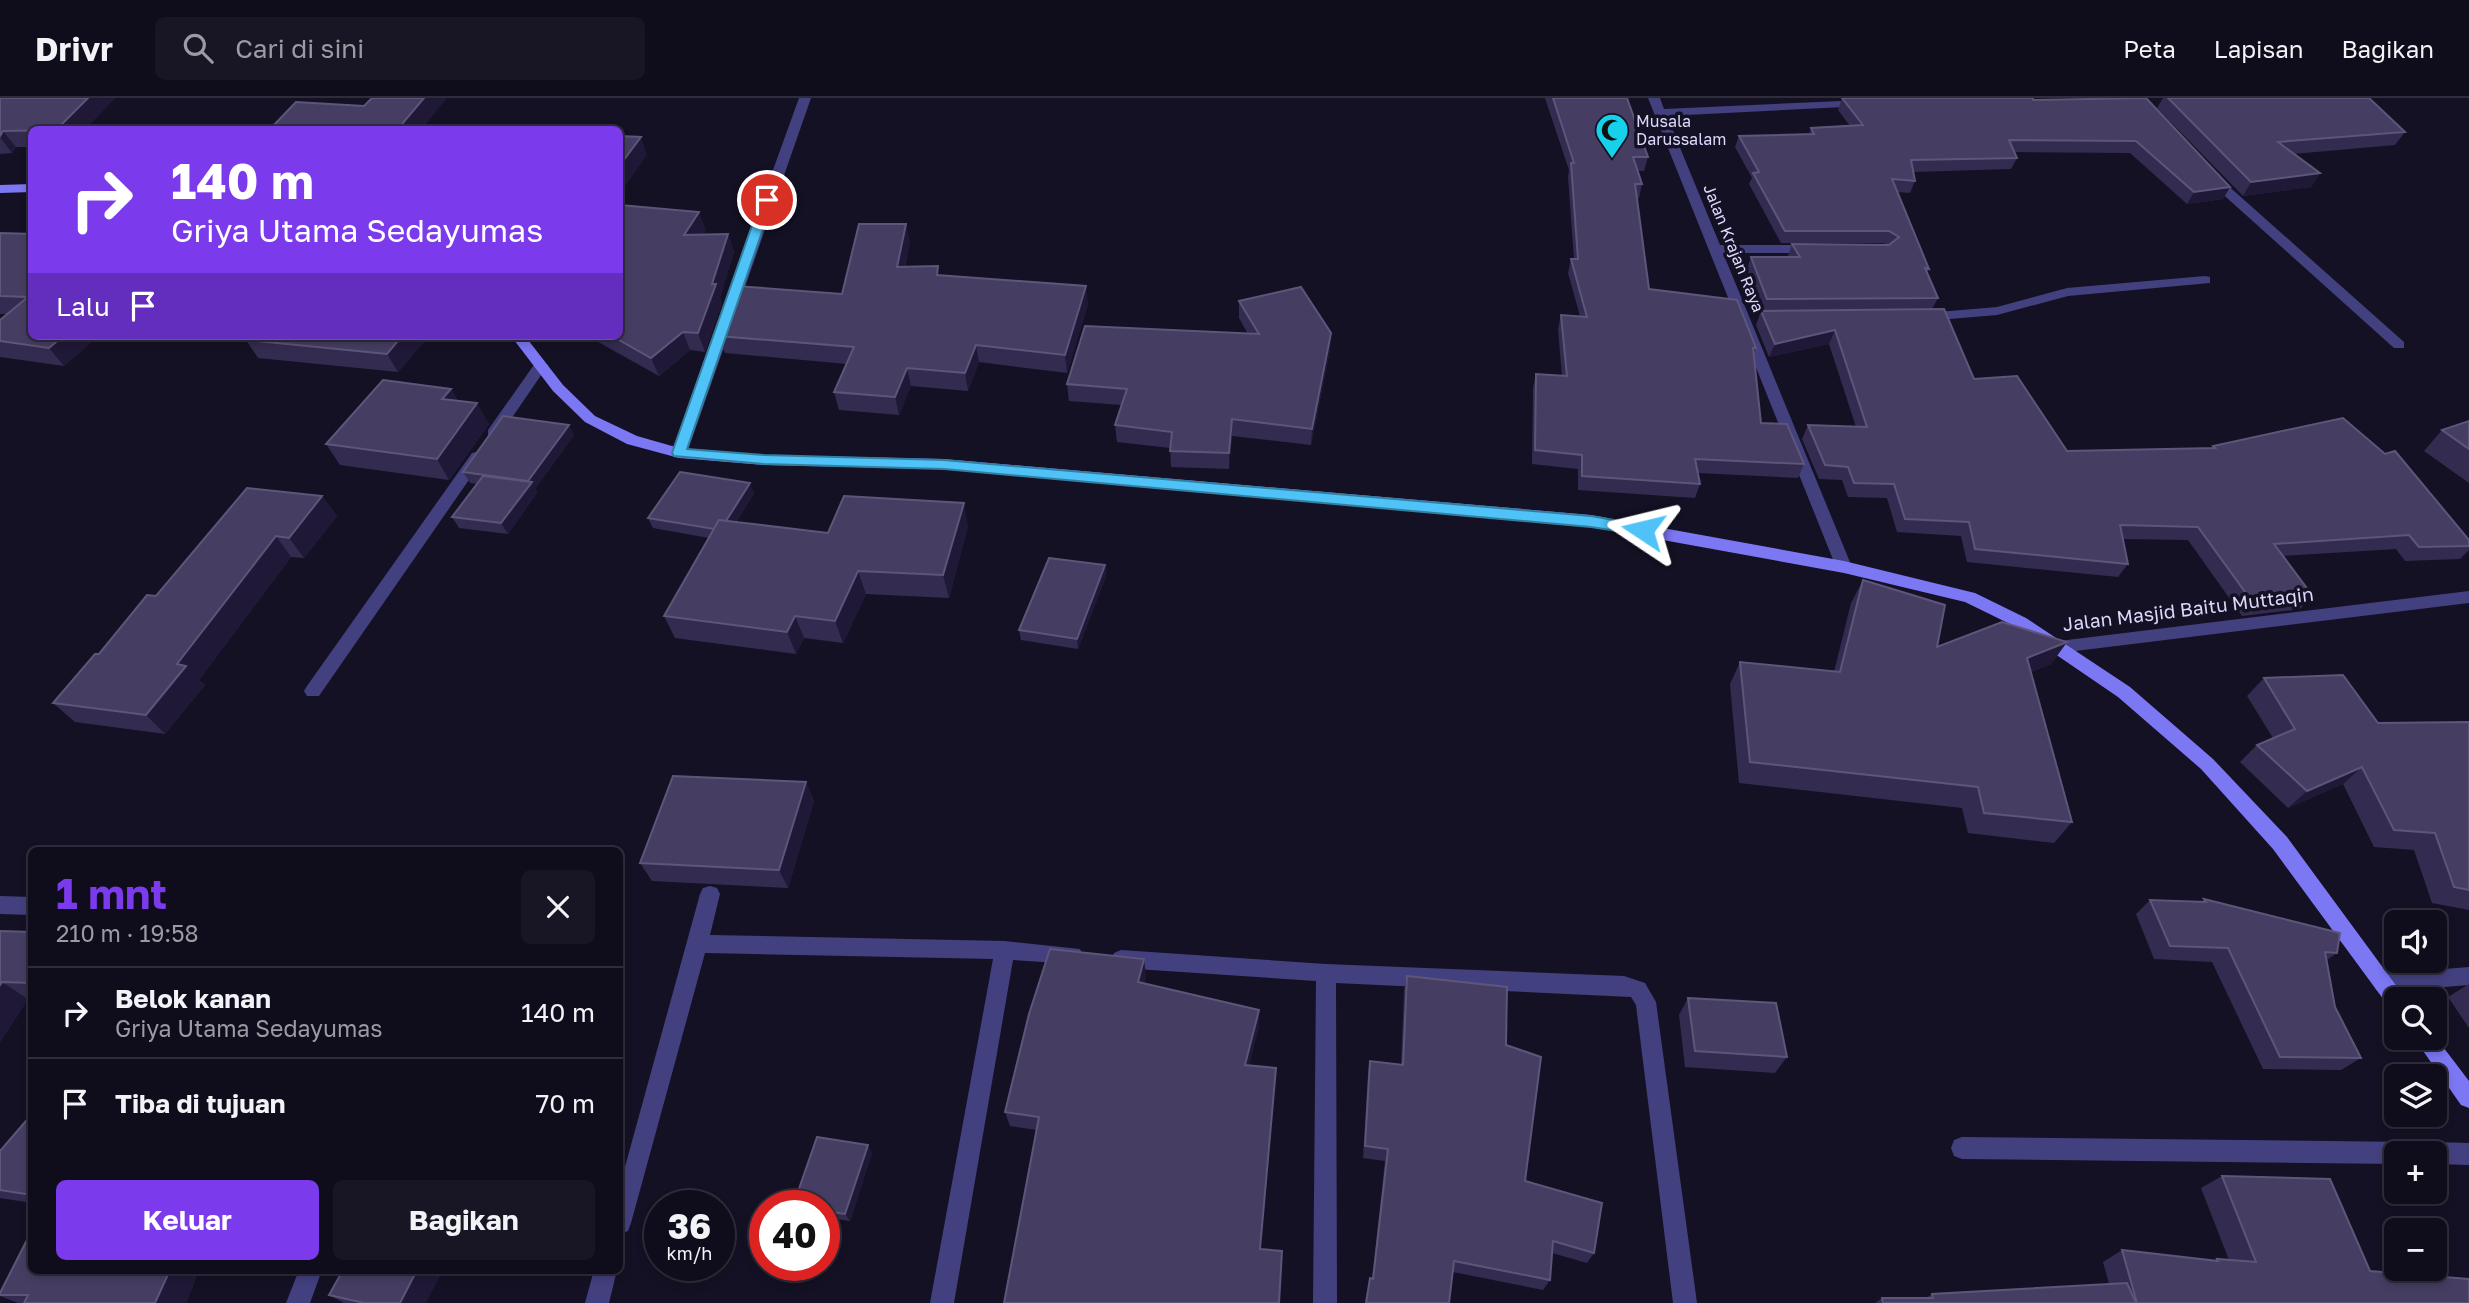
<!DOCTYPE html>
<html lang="id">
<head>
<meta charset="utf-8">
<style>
  body { margin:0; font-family:"Golos Text",sans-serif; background:#181624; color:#f1f3f6; height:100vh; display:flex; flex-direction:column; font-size:26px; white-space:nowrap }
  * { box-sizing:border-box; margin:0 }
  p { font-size:23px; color:#9b9ca3 }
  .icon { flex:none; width:38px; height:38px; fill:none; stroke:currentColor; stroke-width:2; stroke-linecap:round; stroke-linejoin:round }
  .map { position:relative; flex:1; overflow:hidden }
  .drawer { position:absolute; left:28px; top:749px; width:595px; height:427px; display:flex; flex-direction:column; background:#0f0d1b; border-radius:10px; box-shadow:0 4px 10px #0003,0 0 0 2px #2f2d3a }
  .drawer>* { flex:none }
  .guide { position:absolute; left:28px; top:28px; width:595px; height:214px; border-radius:10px; box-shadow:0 4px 10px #0003,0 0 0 2px #2f2d3a; background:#7c3aed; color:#fff; overflow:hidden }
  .fabs { position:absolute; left:2384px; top:812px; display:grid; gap:14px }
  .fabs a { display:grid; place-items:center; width:63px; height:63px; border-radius:10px; background:#0f0d1b; box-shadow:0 4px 10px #0003,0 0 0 2px #2f2d3a; font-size:35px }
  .speed { position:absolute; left:644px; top:1092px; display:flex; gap:14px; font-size:35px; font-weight:700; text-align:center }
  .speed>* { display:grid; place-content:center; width:91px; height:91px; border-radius:50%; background:#0f0d1b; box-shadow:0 4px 10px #0003,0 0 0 2px #2f2d3a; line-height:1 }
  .speed small { font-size:18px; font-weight:400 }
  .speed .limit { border:10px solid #d22; background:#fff; color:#111 }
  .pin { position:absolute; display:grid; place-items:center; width:60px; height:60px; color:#fff; margin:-30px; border:4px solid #fff; border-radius:50%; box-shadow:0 2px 7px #0007 }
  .me { position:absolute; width:77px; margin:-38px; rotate:280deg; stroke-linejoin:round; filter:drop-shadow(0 0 5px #0008) }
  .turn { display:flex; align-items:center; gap:24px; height:147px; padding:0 28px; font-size:32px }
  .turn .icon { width:91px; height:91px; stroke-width:2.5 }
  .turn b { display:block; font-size:49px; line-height:60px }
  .then { display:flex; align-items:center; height:66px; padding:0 28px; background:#0003; gap:14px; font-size:26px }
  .round { display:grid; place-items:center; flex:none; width:74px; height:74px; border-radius:10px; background:#181624 }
  .summary { display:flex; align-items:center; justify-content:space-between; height:119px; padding:0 28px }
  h1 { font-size:42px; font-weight:700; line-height:52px; color:#7c3aed }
  .action { display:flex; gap:14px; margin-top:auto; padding:14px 28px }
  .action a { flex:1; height:80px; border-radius:10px; background:#7c3aed; color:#fff; font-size:28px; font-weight:700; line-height:80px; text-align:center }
  .action a+a { background:#181624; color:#f1f3f6 }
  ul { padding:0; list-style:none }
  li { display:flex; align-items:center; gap:21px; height:91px; padding:0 28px; border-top:2px solid #2f2d3a }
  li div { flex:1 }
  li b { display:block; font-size:26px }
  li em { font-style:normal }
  header { display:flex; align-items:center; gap:42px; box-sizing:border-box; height:98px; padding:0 35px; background:#0f0d1b; border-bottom:2px solid #2f2d3a }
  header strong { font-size:33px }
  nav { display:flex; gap:38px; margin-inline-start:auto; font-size:24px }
  .search { width:490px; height:63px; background:#181624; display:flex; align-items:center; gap:18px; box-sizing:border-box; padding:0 24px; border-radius:10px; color:#9b9ca3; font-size:26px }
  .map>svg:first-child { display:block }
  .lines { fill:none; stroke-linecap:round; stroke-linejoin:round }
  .street { fill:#43407f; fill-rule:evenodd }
  .secondary { fill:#7c77f3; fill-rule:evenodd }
  .wall { fill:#332c50 }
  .shaded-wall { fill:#1f1937 }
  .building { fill:#453e62; stroke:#5d567a; stroke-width:2 }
  .route { fill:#4fc3f7; stroke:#337fa1; stroke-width:2 }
  .labels { text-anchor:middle; stroke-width:7; stroke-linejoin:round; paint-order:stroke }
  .far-poi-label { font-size:16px; fill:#dcd8fb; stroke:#141124; text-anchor:start }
  .far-street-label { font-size:16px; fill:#dcd8fb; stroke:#141124 }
  .street-label { font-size:19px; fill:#dcd8fb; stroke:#141124 }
</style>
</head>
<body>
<header>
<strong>Drivr</strong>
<div class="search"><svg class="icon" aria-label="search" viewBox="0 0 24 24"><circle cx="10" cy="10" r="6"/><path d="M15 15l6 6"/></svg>Cari di sini</div>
<nav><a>Peta</a><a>Lapisan</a><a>Bagikan</a></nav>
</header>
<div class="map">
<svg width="2469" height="1205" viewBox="0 0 2469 1205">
  <rect width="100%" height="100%" fill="#141124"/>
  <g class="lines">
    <g class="street">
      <polygon points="799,0 811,0 687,355 679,360 674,359 671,355"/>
      <polygon points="1648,0 1660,0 1664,11 1864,2 1870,5 1864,8 1667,18 1720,147 1814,147 1821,151 1814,155 1723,155 1852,469 1850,473 1838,473 1836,469"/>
      <polygon points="2207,76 2215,76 2404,244 2404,250 2394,250 2207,82"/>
      <polygon points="2205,178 2210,179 2210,185 2068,198 1997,217 1926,223 1919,219 1926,215 1997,209 2067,190"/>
      <polygon points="541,262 548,267 498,340 488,340 488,332 536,264"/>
      <polygon points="477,354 482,355 485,359 482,363 319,598 307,598 304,593 307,588 472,355"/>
      <polygon points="2469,493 2469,505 2059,555 2051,549 2059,543"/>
      <polygon points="710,788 717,790 720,796 710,837 1005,843 1080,851 1083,857 1080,863 1073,866 1013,862 954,1205 930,1205 993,861 705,855 631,1125 628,1133 620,1136 620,1087 700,796 703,790"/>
      <polygon points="0,798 32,799 32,817 0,816"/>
      <polygon points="1121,852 1326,866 1624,878 1645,885 1656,904 1697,1205 1673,1205 1636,907 1631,899 1336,885 1337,1205 1313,1205 1316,883 1121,870 1114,867 1111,861 1114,855"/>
      <polygon points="2469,869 2469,887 2383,894 2376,892 2373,885 2376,878 2383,876"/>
      <polygon points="1962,1039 2413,1044 2421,1047 2424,1054 2426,1047 2434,1044 2469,1045 2469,1067 2434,1066 2434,1055 2396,1055 2396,1066 1962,1061 1954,1058 1951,1050 1954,1042"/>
      <polygon points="299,1172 322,1172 310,1205 286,1205"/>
      <polygon points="594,1172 617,1172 609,1205 585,1205"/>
    </g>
    <g class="secondary">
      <polygon points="32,86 32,94 0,95 0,87"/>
      <polygon points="511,238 525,238 563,287 595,318 637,338 679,350 764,357 944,361 1591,417 1844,463 1975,495 2026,520 2130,589 2213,661 2287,739 2406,901 2396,901 2396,911 2389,909 2273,751 2201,671 2118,599 2014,528 1965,504 1844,475 1591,429 944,371 764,367 679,360 627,346 585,324 553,293"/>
      <polygon points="2434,937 2469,983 2469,1010 2461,1007 2414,940 2434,940"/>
    </g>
  </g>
  <g class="wall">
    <polygon points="0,0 115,0 84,32 32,32 32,49 16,49 12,55 0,56"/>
    <polygon points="1545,0 1627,0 1648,59 1644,73 1638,73 1642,86 1639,100 1637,100 1649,191 1756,250 1753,257 1761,325 1804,366 1798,380 1698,375 1700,386 1695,400 1578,392 1578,371 1532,366 1533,290 1536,276 1562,278 1558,231 1561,217 1580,218 1568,175 1571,161 1574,161 1568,79 1569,72"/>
    <polygon points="1842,0 2033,2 2118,0 2230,89 2223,101 2187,106 2130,55 2014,54 2017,60 2011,71 1913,74 1915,83 1910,95 1897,94 1929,171 1927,174 1938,200 1932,211 1974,281 2067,353 2211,350 2213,348 2469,442 2469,452 2460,461 2405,463 2396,451 2283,458 2312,497 2300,511 2242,518 2188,442 2123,441 2128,466 2118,479 1967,464 1961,438 1897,434 1887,400 1848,399 1842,382 1819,381 1802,341 1808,327 1856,329 1829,246 1769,259 1756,227 1761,213 1762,213 1747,171 1751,159 1789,159 1788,158 1792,146 1886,147 1884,145 1781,145 1749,86 1752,80 1735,49 1739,38 1809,36 1811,30 1850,28 1838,12"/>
    <polygon points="2163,0 2369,0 2405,34 2395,47 2293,56 2320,75 2311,89 2243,98 2157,10"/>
    <polygon points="706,132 703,136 728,136 734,154 720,199 722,205 705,254 690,252 659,278 591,240 590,238 620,238"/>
    <polygon points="0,135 32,136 32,238 98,238 64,268 0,259 0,222 7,216 0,216"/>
    <polygon points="910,143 905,169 940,178 1088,206 1067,275 979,264 968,293 911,288 899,317 839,312 834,294 847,266 725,255 718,238 842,196"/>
    <polygon points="1239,203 1330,252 1311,347 1232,338 1229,371 1171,369 1170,350 1117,344 1115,327 1122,307 1069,303 1067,286 1248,236 1239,220"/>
    <polygon points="242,238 429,238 398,274 258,260 246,242 249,239"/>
    <polygon points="451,291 458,303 489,326 449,382 340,367 326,346"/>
    <polygon points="2469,323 2469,385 2424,353 2442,332"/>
    <polygon points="574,337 535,391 537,395 508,436 459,430 452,419 477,386 470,385 463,374"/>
    <polygon points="754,395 736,424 828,435 968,428 949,500 866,496 843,545 804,540 796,556 675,540 664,518 709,440 653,430 648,420"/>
    <polygon points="322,398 337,418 304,460 291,459 199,582 205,587 165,636 75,624 53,605 156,498"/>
    <polygon points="1105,467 1106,478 1078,551 1021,542 1019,532"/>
    <polygon points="1863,482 1937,549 2067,544 2051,566 2031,574 2072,724 2054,745 1968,735 1962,710 1739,685 1730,586 1740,564 1834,574 1851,505"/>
    <polygon points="2264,580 2378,625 2469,624 2469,812 2432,805 2414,752 2374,749 2343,686 2288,710 2240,664 2257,647 2273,640 2247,598"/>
    <polygon points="806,684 814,703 788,790 652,783 640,765"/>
    <polygon points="2204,801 2337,855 2327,862 2335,909 2361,960 2341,972 2263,971 2212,864 2154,861 2136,816 2150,802 2202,804"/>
    <polygon points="0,833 32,834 32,901 28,901 0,944"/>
    <polygon points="1146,878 1144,886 1259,928 1249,967 1260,1151 1279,1205 1037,1032 1010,1028 1005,1014"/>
    <polygon points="1407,878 1506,947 1525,1083 1594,1155 1587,1165 1552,1155 1550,1182 1543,1192 1453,1174 1449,1205 1365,1205 1370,1180 1372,1181 1385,1063 1363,1060 1368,976 1370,963 1401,966 1404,892"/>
    <polygon points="2469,886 2469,930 2448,899"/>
    <polygon points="1688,900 1787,959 1775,975 1685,969 1679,917"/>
    <polygon points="32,1016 32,1105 0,1100 0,1053"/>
    <polygon points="872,1055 850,1123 824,1119 824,1108"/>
    <polygon points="2222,1078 2370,1173 2469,1205 1875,1205 1882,1200 1926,1200 1932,1196 2109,1186 2103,1164 2122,1152 2213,1163 2217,1161 2229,1162 2201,1090"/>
    <polygon points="32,1172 199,1172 186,1205 18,1205 0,1198"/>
    <polygon points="329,1197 426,1205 344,1205"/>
  </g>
  <g class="shaded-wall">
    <polygon points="88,0 115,0 84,32 56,32"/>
    <polygon points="424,0 447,0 421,32 397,32"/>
    <polygon points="3,33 16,49 12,55 0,39"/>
    <polygon points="641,39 647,57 620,95 620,67"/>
    <polygon points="2320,75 2311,89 2243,98 2251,84"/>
    <polygon points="2230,89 2223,101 2187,106 2194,94"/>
    <polygon points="699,114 706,132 690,155 684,137"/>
    <polygon points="906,126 910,143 901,186 897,169"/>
    <polygon points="728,136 734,154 720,199 722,205 705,254 698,235"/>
    <polygon points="1086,188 1088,206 1067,275 1065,257"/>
    <polygon points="1835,232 1829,246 1769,259 1775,246"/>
    <polygon points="683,234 690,252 659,278 651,260"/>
    <polygon points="1331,235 1330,252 1311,347 1312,331"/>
    <polygon points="63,238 98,238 64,268 49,250"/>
    <polygon points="402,238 429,238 398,274 387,256"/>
    <polygon points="976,247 979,264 968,293 965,275"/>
    <polygon points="907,270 911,288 899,317 895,299"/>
    <polygon points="451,291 463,311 442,301"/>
    <polygon points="477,305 489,326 449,382 437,361"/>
    <polygon points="1232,321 1232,338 1229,371 1229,355"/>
    <polygon points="569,327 574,337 535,391 537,395 508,436 501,425 528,383"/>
    <polygon points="750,385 754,395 724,442 720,432"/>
    <polygon points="322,398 337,418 304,460 289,440"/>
    <polygon points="964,405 968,428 949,500 943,477"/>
    <polygon points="276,438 291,459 199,582 205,587 165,636 146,617 177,566"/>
    <polygon points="1105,467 1106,478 1078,551 1077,541"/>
    <polygon points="858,473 866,496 843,545 835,523"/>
    <polygon points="795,518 804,540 796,556 787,534"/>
    <polygon points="2067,544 2051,566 2011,582 2027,560"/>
    <polygon points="2362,669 2343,686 2288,710 2307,693"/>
    <polygon points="806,684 814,703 788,790 779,772"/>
    <polygon points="1144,861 1146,878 1140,900 1138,884"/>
    <polygon points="2,884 28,901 0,944 0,887"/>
    <polygon points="1259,912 1259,928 1245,982 1245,967"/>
    <polygon points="868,1047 872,1055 850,1123 845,1116"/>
    <polygon points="170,1172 199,1172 186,1205 155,1205"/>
    <polygon points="417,1172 443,1172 426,1205 400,1205"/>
  </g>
  <g class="building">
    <polygon points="0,0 88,0 56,32 3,33 0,38"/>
    <polygon points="372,0 424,0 397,32 269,32 296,4 364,8"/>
    <polygon points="1553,0 1627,0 1648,59 1633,59 1642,86 1635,86 1649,191 1737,202 1756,250 1753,250 1761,325 1787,326 1804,366 1695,361 1700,386 1582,378 1582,357 1535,352 1536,276 1567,278 1561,217 1587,219 1571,161 1578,161 1571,65 1574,65"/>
    <polygon points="1842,0 2033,0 2033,2 2146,0 2230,89 2194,94 2136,43 2009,42 2017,60 1911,62 1915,83 1892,81 1929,171 1925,170 1938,200 1767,201 1751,159 1800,159 1792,146 1889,147 1899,139 1889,133 1785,133 1753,75 1759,74 1739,38 1814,36 1811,30 1863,27"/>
    <polygon points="2168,0 2369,0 2405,34 2278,44 2320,75 2251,84"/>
    <polygon points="620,38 641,39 620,67"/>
    <polygon points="620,107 699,114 684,137 728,136 712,186 716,186 698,235 683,234 651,260 612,238 620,238"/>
    <polygon points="859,126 906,126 897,169 938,168 937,177 1086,188 1065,257 976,247 965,275 907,270 895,299 834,294 854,249 718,238 736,188 842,196"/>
    <polygon points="0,135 32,136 32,238 63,238 49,250 0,243 0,222 28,199 0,198"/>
    <polygon points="1301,189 1331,235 1312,331 1232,321 1229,355 1170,353 1172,334 1115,327 1127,291 1067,286 1085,228 1259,236 1239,203"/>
    <polygon points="1944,211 1974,281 2017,278 2067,353 2215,350 2213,348 2343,320 2385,356 2395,353 2469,442 2469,448 2419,449 2409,437 2274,446 2312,497 2253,505 2198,429 2120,427 2128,466 1975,451 1969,424 1905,421 1894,386 1854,385 1848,369 1825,367 1808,327 1867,329 1835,232 1775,246 1761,213"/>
    <polygon points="250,238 402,238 387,256 246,242"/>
    <polygon points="383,282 451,291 442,301 477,305 437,361 326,346"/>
    <polygon points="503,318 569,327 528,383 463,374"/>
    <polygon points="2469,323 2469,351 2442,332"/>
    <polygon points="680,374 750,385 726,423 719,422 714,431 648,420"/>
    <polygon points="483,378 532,384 501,425 452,419"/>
    <polygon points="247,390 322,398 289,440 276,438 177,566 186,568 146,617 53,605 95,556 99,556 147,497 156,498"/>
    <polygon points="844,398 964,405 943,477 858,473 835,523 795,518 787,534 664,518 719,422 828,435"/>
    <polygon points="1049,460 1105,467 1077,541 1019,532"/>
    <polygon points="1863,482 1945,507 1937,549 2002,524 2067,544 2027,560 2072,724 1984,715 1978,689 1750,664 1740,564 1840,574"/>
    <polygon points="2343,577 2378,625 2469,624 2469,792 2454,789 2435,735 2394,732 2362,669 2307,693 2257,647 2295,631 2264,580"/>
    <polygon points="673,678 806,684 779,772 640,765"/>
    <polygon points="2204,801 2340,835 2337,855 2325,854 2335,909 2361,960 2280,959 2228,850 2170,848 2150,802 2206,804"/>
    <polygon points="0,833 32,834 32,885 2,884 0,887"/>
    <polygon points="1050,851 1144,861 1138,884 1259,912 1245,967 1276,970 1260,1151 1282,1153 1279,1205 1004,1205 1039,1019 1005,1014 1029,916"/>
    <polygon points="1407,878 1507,889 1506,947 1541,959 1525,1083 1602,1105 1594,1155 1553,1143 1550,1182 1454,1163 1449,1205 1366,1205 1370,1180 1373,1181 1388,1051 1365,1048 1370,963 1403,967"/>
    <polygon points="1688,900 1776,905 1787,959 1695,953"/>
    <polygon points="32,1016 32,1097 0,1092 0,1053"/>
    <polygon points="817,1039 868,1047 845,1116 824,1113 824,1108 793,1108"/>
    <polygon points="2222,1078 2330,1081 2370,1173 2469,1181 2469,1205 2137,1205 2122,1152 2218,1163 2217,1161 2256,1164"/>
    <polygon points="32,1132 32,1172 170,1172 155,1205 24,1205 28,1197 0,1197 0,1195"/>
    <polygon points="343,1172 417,1172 400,1205 364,1205 329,1197"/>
    <polygon points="2127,1185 2136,1205 1883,1205 1882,1200 1933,1200 1932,1196"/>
  </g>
  <polygon class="route" points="767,98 773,102 687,351 764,357 944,362 1591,418 1643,427 1650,432 1643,437 1591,429 944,371 764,366 674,358 672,355 761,102"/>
  <defs>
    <symbol id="mosque-pin" viewBox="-11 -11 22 30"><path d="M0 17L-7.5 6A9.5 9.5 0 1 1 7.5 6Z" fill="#15d2ea" stroke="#141124"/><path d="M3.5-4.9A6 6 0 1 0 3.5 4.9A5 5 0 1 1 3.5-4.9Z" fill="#111"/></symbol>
  </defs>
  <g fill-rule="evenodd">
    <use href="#mosque-pin" x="1593" y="13" width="38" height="52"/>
  </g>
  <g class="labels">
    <g class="far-poi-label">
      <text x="1636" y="29">Musala<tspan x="1636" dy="18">Darussalam</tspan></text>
    </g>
    <g class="far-street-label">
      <text transform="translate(1734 150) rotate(68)" y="6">Jalan Krajan Raya</text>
    </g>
    <g class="street-label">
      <text transform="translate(2188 511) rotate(-7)" y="7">Jalan Masjid Baitu Muttaqin</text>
    </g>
  </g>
</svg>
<div class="fabs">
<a><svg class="icon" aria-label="sound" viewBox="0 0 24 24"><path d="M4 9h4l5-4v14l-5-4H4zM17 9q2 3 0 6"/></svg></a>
<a><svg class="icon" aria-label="search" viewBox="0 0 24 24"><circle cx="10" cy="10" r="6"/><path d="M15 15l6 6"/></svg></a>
<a><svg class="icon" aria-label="layers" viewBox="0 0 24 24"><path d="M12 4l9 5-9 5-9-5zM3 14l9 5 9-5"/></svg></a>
<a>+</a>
<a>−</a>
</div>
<div class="speed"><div>36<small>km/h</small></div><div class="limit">40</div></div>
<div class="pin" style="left:767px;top:102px;background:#d93025"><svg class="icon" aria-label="arrive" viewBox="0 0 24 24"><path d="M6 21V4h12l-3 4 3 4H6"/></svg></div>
<svg class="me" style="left:1643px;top:432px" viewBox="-20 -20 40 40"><path d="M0-17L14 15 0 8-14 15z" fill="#4fc3f7" stroke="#fff" stroke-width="4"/></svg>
<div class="guide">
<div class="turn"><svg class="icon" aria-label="right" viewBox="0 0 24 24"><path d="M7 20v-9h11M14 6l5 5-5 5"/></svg><div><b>140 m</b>Griya Utama Sedayumas</div></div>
<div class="then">Lalu<svg class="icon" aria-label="arrive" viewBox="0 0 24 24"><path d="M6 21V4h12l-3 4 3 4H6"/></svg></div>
</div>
<section class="drawer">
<div class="summary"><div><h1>1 mnt</h1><p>210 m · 19:58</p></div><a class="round"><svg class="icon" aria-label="close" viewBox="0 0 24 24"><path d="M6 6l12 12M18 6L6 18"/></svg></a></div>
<ul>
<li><svg class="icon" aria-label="right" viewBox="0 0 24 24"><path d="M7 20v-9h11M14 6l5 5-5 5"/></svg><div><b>Belok kanan</b><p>Griya Utama Sedayumas</p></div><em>140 m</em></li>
<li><svg class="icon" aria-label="arrive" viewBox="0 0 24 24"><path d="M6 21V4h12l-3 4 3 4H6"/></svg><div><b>Tiba di tujuan</b></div><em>70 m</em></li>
</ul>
<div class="action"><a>Keluar</a><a>Bagikan</a></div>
</section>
</div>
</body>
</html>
